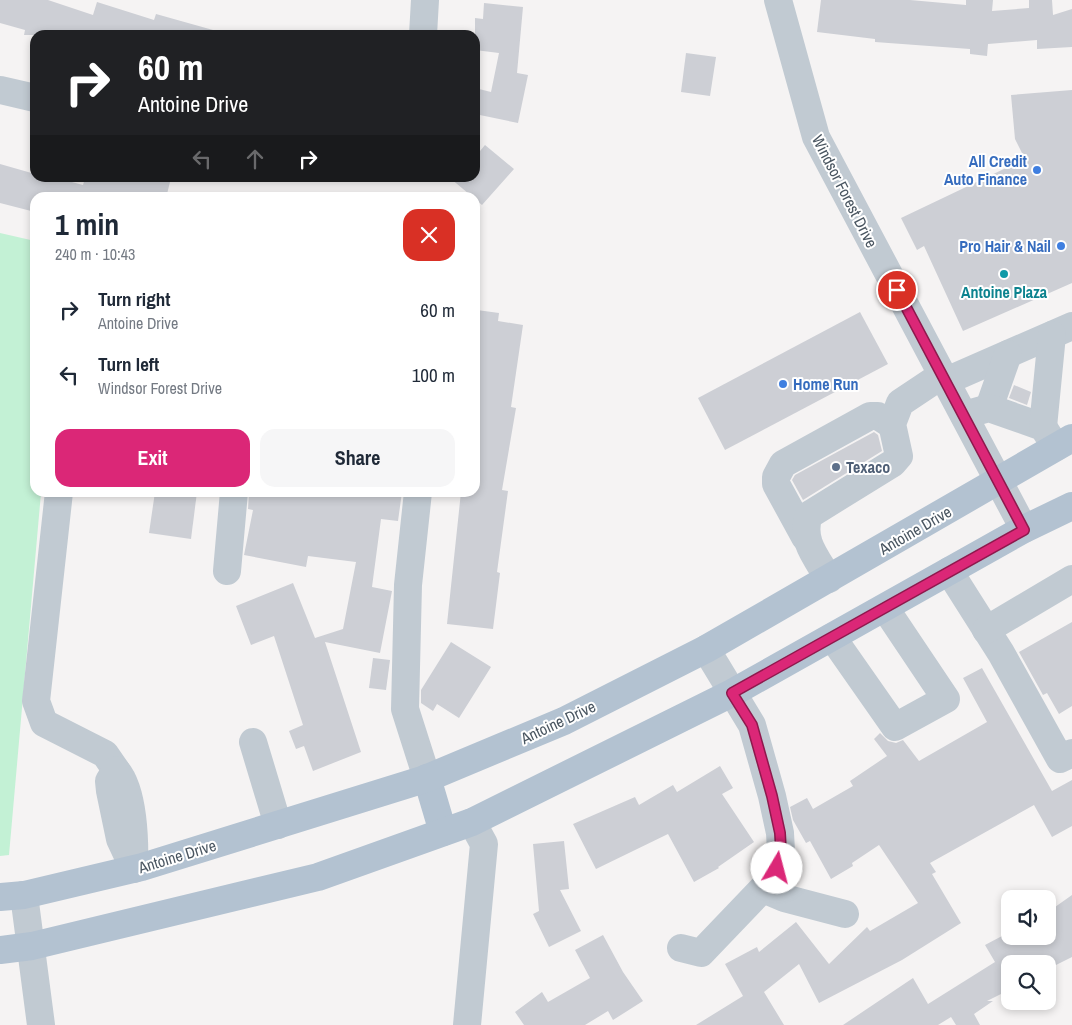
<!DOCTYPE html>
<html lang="en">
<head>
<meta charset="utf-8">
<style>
  body { margin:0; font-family:"Archivo Narrow",sans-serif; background:#f6f6f7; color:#1f2937; height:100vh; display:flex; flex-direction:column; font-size:19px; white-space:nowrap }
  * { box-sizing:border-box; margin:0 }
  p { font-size:16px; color:#747a83 }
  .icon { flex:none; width:28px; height:28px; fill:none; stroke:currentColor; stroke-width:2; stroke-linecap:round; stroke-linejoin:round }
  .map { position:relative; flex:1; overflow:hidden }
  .panel { position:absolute; left:30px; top:192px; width:450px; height:305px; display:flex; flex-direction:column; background:#fff; border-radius:15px; box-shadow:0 2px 8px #0003 }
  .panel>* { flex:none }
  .banner { position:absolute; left:30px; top:30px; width:450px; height:152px; border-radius:15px; box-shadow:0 2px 8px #0003; background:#202124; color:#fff; overflow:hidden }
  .fabs { position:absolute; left:1001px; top:890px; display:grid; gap:10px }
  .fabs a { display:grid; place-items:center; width:55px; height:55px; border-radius:10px; background:#fff; box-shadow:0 2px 8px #0003; font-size:25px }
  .pin { position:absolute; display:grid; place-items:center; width:42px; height:42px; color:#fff; margin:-21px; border:2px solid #fff; border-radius:50%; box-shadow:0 1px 5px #0007 }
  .me { position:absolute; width:55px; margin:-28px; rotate:8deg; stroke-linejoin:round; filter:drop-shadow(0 0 4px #0008) }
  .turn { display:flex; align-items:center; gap:18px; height:105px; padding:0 25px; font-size:22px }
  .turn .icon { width:65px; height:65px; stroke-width:2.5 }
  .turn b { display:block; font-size:35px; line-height:42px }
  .lanes { display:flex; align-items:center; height:48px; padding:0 25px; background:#0003; justify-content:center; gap:25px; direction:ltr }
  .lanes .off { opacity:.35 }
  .round { display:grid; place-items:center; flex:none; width:52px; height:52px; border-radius:15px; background:#f6f6f7 }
  .headline { display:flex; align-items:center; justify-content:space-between; height:85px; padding:0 25px }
  h1 { font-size:30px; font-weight:800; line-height:38px }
  .cta { display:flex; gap:10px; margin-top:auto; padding:10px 25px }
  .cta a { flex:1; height:58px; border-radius:15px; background:#db2777; color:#fff; font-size:20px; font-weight:800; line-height:58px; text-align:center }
  .cta a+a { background:#f6f6f7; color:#1f2937 }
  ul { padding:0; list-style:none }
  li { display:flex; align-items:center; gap:15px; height:65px; padding:0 25px }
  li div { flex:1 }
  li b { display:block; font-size:19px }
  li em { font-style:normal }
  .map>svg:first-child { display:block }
  .green { fill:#c3f1d5 }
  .building { fill:#cdcfd5 }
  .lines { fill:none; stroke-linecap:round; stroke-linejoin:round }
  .minor { stroke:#c1cad2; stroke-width:28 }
  .major { stroke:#b3c2d1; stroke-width:28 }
  .route-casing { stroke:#8e194d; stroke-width:12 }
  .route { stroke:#db2777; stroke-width:9 }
  .shop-dot { fill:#3f7fe0; stroke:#fff; stroke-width:2 }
  .culture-dot { fill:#0f9aa8; stroke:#fff; stroke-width:2 }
  .service-dot { fill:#5c6f8a; stroke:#fff; stroke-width:2 }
  .labels { text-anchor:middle; stroke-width:4; stroke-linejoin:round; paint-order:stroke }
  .shop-label { font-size:16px; font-weight:bold; fill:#366cbe; stroke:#fff; text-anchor:end }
  .street-label { font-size:16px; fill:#4a5661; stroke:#fff }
  .culture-label { font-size:16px; font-weight:bold; fill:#0d838f; stroke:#fff }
  .service-label { font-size:16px; font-weight:bold; fill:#4e5e75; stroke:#fff; text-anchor:start }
</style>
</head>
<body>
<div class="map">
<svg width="1072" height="1025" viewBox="0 0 1072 1025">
  <rect width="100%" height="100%" fill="#f5f3f3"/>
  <polygon class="green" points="0,233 35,241 35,492 41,493 9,855 0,856"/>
  <g class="building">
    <polygon points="0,0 48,0 93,15 97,2 154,20 156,14 213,30 212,35 24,35 25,30 0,23"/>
    <polygon points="821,0 910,0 966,5 966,0 993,0 992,11 1029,8 1029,0 1052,0 1053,15 1072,9 1072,47 1037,49 1037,40 988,44 987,56 970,54 970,49 875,42 875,39 817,32"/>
    <polygon points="484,3 523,7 517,73 528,75 518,123 475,114 475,88 491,92 499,53 475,50 475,18 483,19"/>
    <polygon points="686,53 716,57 710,96 681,92"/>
    <polygon points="1072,90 1072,283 963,331 924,246 917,250 901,218 1025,159 1015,139 1011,95"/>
    <polygon points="485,145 514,169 482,205 450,178 475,178 475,157"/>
    <polygon points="0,164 35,174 35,178 57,178 83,185 85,178 171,178 166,198 35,198 35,212 0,203"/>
    <polygon points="477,310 499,313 498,321 523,325 511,407 516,408 502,490 508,491 497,572 500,573 493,629 447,624 461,492 475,492 475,326"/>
    <polygon points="860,312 888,364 725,450 698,398"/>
    <polygon points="1014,385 1031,392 1027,405 1009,398"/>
    <polygon points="874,432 878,435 882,451 803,500 792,480 795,475"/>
    <polygon points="155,492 197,492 191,539 149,533"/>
    <polygon points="249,492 402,492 398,521 381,519 372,587 392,591 380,653 325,642 361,752 313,771 304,746 296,749 289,731 303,725 274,636 251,645 236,606 293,583 315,638 343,629 356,562 308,556 306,567 244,555 253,510 248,509"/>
    <polygon points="1072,622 1072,706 1059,714 1047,693 1043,695 1019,652"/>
    <polygon points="451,642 491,667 459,718 437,704 433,711 421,703 421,690"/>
    <polygon points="373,658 390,660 386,690 369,688"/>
    <polygon points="982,668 1052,791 1072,780 1072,826 1052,837 1034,805 930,863 936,872 932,874 961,923 902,960 819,1003 799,964 764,992 784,1025 696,1025 743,996 725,964 757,947 759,952 796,922 829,964 867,927 870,931 918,903 879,845 852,863 853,866 831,879 810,841 806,843 793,820 790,807 807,798 813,809 853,786 850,781 887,756 874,739 880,733 888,741 896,743 903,740 919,761 987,722 963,678"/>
    <polygon points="720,766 733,788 722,794 754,842 718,867 719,868 694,882 668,834 596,869 573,824 635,797 639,805 673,785 677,792"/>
    <polygon points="564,841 569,889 560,890 581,931 549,947 533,914 539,911 533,844"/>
    <polygon points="1072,895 1072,957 1048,969 1048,964 1010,964 1010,992 1009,990 987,1001 993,1001 974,1014 980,1025 956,1025 951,1017 938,1025 843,1025 913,978 928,1004 995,962 985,945 1002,936 1048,936 1048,912"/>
    <polygon points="603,935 623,972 643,1001 613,1020 608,1011 585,1025 524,1025 515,1012 542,992 548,1002 590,978 575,950"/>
  </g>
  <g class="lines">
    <g class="minor">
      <polyline points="778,0 816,137 1024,529"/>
      <polyline points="423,35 425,0"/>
      <polyline points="0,90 35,98"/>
      <polyline points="946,381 1072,326"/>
      <polyline points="989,408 1008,354"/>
      <polyline points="964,415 989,408 1043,427 1056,447"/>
      <polyline points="1043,427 1052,335"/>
      <polyline points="59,492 36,701 44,723 105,754 116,770"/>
      <polyline points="418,492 408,585 405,709 427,778"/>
      <polyline points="805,537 776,484 776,477 783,464 870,416 878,416 892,425"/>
      <polyline points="227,571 234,492"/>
      <polyline points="949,571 1001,653 1060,759 1072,753"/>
      <path d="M829 579C816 557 800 540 809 515L893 463 899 456 892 424 900 403 942 375"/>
      <polyline points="986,630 1072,579"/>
      <polyline points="832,637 895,727 946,699 885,608"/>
      <polyline points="253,742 278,825"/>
      <path d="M116 770C134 790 135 842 134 869L120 839 110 791 109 781Z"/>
      <polyline points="763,889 784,898 845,914"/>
      <polyline points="24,895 41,1025"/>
      <polyline points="681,948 701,953 768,883 777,868 781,851 780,833 772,796 752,725 706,649"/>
      <polyline points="467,1025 484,844 472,822"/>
    </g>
    <g class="major">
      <polyline points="427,778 443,832"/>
      <polyline points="0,897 24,895 142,867 425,779 564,721 706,649 1072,438"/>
      <polyline points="0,950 32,946 318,877 472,822 732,693 1024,529 1072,506"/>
    </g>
  </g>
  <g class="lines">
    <defs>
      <polyline id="route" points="777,868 781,851 780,833 772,796 752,725 732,693 1024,530 897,290"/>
    </defs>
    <use href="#route" class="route-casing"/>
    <use href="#route" class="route"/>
  </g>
  <g class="shop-dot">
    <circle cx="1037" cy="170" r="5"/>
    <circle cx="1061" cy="246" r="5"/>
    <circle cx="783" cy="384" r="5"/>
  </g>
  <circle class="culture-dot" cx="1004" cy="274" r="5"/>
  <circle class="service-dot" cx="836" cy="467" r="5"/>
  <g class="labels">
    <g class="shop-label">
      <text x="1027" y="167">All Credit<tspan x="1027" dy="18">Auto Finance</tspan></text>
      <text x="1051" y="252">Pro Hair &amp; Nail</text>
      <text x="793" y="390" text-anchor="start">Home Run</text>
    </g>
    <g class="street-label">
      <text transform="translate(845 191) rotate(63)" y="6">Windsor Forest Drive</text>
      <text transform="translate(915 530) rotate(-30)" y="6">Antoine Drive</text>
      <text transform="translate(558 722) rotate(-25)" y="6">Antoine Drive</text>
      <text transform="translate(177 856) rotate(-17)" y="6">Antoine Drive</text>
    </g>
    <g class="culture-label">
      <text x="1004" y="298">Antoine Plaza</text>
    </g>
    <g class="service-label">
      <text x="846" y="473">Texaco</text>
    </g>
  </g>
</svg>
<div class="fabs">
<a><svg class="icon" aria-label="sound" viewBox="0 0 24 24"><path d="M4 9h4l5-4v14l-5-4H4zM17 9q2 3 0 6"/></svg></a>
<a><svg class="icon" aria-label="search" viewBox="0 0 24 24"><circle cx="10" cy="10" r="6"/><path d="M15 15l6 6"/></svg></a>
</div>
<div class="pin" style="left:897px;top:290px;background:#d93025"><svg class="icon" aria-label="arrive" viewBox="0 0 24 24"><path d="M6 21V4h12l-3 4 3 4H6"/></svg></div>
<svg class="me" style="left:777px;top:868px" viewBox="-20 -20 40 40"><circle r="19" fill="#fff"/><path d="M0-13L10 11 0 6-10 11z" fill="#db2777"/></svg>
<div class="banner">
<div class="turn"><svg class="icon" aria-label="right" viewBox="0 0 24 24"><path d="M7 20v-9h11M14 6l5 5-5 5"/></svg><div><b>60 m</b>Antoine Drive</div></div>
<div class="lanes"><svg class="icon off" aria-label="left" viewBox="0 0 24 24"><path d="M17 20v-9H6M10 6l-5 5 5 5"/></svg><svg class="icon off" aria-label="ahead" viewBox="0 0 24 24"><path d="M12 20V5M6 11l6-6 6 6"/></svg><svg class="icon" aria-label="right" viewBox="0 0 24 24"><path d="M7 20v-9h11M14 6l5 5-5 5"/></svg></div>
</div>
<section class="panel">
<div class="headline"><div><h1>1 min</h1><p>240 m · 10:43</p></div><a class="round" style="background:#d93025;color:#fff"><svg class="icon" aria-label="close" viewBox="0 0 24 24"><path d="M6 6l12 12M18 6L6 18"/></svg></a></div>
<ul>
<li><svg class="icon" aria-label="right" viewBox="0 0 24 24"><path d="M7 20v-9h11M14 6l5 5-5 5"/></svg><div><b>Turn right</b><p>Antoine Drive</p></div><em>60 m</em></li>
<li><svg class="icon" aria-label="left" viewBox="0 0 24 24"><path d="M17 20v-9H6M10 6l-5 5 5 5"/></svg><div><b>Turn left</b><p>Windsor Forest Drive</p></div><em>100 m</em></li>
</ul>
<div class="cta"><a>Exit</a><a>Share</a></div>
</section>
</div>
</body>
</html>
